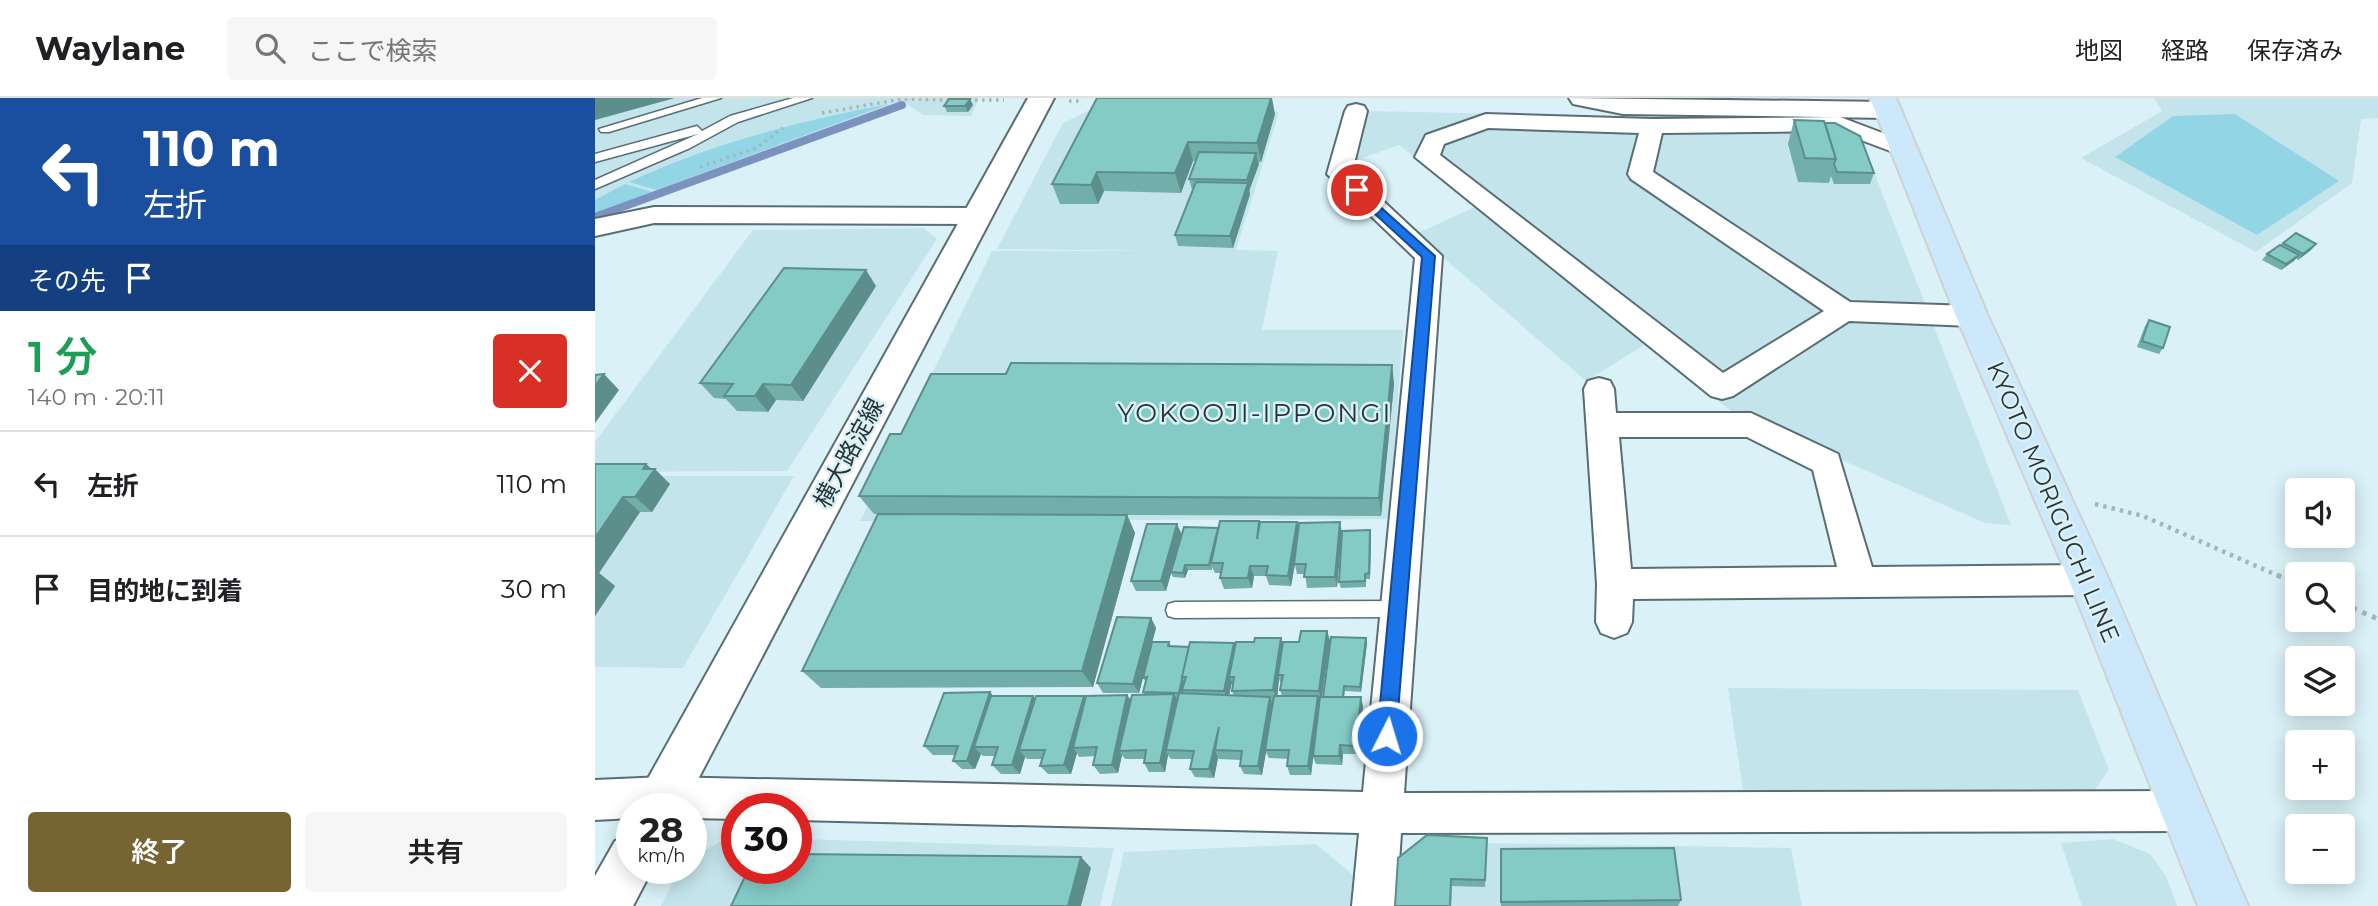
<!DOCTYPE html>
<html lang="ja">
<head>
<meta charset="utf-8">
<style>
  body { margin:0; font-family:Montserrat,"Noto Sans JP",sans-serif; background:#f6f6f6; color:#202124; height:100vh; display:flex; flex-direction:column; font-size:26px; white-space:nowrap }
  * { box-sizing:border-box; margin:0 }
  p { font-size:23px; color:#757577 }
  .icon { flex:none; width:38px; height:38px; fill:none; stroke:currentColor; stroke-width:2; stroke-linecap:round; stroke-linejoin:round }
  .map { position:relative; flex:1; overflow:hidden }
  .panel { display:flex; flex-direction:column; background:#fff; width:595px }
  .panel>* { flex:none }
  .guide { background:#1a4fa0; color:#fff; overflow:hidden }
  .buttons { position:absolute; left:1690px; top:380px; display:grid; gap:14px }
  .buttons a { display:grid; place-items:center; width:70px; height:70px; border-radius:7px; background:#fff; box-shadow:0 4px 18px #0003; font-size:35px }
  .speed { position:absolute; left:21px; top:695px; display:flex; gap:14px; font-size:35px; font-weight:700; text-align:center }
  .speed>* { display:grid; place-content:center; width:91px; height:91px; border-radius:50%; background:#fff; box-shadow:0 4px 18px #0003; line-height:1 }
  .speed small { font-size:18px; font-weight:400 }
  .speed .limit { border:10px solid #d22; background:#fff; color:#111 }
  .pin { position:absolute; display:grid; place-items:center; width:60px; height:60px; color:#fff; margin:-30px; border:4px solid #fff; border-radius:50%; box-shadow:0 2px 7px #0007 }
  .me { position:absolute; width:77px; margin:-38px; rotate:5deg; stroke-linejoin:round; filter:drop-shadow(0 0 5px #0008) }
  .turn { display:flex; align-items:center; gap:24px; height:147px; padding:0 28px; font-size:32px }
  .turn .icon { width:91px; height:91px; stroke-width:2.5 }
  .turn b { display:block; font-size:49px; line-height:60px }
  .then { display:flex; align-items:center; height:66px; padding:0 28px; background:#0003; gap:14px; font-size:26px }
  .round { display:grid; place-items:center; flex:none; width:74px; height:74px; border-radius:7px; background:#f6f6f6 }
  .summary { display:flex; align-items:center; justify-content:space-between; height:119px; padding:0 28px }
  h1 { font-size:42px; font-weight:600; line-height:52px; color:#1e9e55 }
  .action { display:flex; gap:14px; margin-top:auto; padding:14px 28px }
  .action a { flex:1; height:80px; border-radius:7px; background:#766432; color:#fff; font-size:28px; font-weight:600; line-height:80px; text-align:center }
  .action a+a { background:#f6f6f6; color:#202124 }
  ul { padding:0; list-style:none }
  li { display:flex; align-items:center; gap:21px; height:105px; padding:0 28px; border-top:2px solid #e0e0e0 }
  li div { flex:1 }
  li b { display:block; font-size:26px }
  li em { font-style:normal }
  header { display:flex; align-items:center; gap:42px; box-sizing:border-box; height:98px; padding:0 35px; background:#fff; border-bottom:2px solid #e0e0e0 }
  header strong { font-size:33px }
  nav { display:flex; gap:38px; margin-inline-start:auto; font-size:24px }
  .search { width:490px; height:63px; background:#f6f6f6; display:flex; align-items:center; gap:18px; box-sizing:border-box; padding:0 24px; border-radius:7px; color:#757577; font-size:26px }
  main { display:flex; flex:1; min-height:0 }
  .map>svg:first-child { display:block }
  .built { fill:#c4e4eb }
  .green { fill:#92d6e6 }
  .lines { fill:none; stroke-linecap:round; stroke-linejoin:round }
  .stream { stroke:#7b91be; stroke-width:8 }
  .lane-casing { stroke:#596e74; stroke-width:3 }
  .street-casing { stroke:#596e74; stroke-width:4 }
  .secondary-casing { stroke:#596e74; stroke-width:4 }
  .primary-casing { stroke:#d0d2d2; stroke-width:4 }
  .path-far2 { stroke:#a3b7bb; stroke-width:3.5; stroke-dasharray:2.5 4.5; stroke-linecap:butt }
  .path-far1 { stroke:#a3b7bb; stroke-width:4.5; stroke-dasharray:3.5 5; stroke-linecap:butt }
  .path { stroke:#a3b7bb; stroke-width:5; stroke-dasharray:4.5 6; stroke-linecap:butt }
  .lane { fill:#fff; fill-rule:evenodd }
  .street { fill:#fff; fill-rule:evenodd }
  .secondary { fill:#fff; fill-rule:evenodd }
  .primary { fill:#cce8fb; fill-rule:evenodd }
  .wall { fill:#72afaa; fill-rule:evenodd }
  .shaded-wall { fill:#5c8e8b }
  .building { fill:#84cbc6; stroke:#5c8e8b; stroke-width:2 }
  .route { fill:#1a73e8; stroke:#114b97; stroke-width:2 }
  .labels { text-anchor:middle; stroke-width:5; stroke-linejoin:round; paint-order:stroke }
  .street-label { font-size:24px; fill:#293234; stroke:#d9f1f7 }
  .neighbourhood-label { font-size:26px; letter-spacing:2px; fill:#293234; stroke:#d9f1f7 }
</style>
</head>
<body>
<header>
<strong>Waylane</strong>
<div class="search"><svg class="icon" aria-label="search" viewBox="0 0 24 24"><circle cx="10" cy="10" r="6"/><path d="M15 15l6 6"/></svg>ここで検索</div>
<nav><a>地図</a><a>経路</a><a>保存済み</a></nav>
</header>
<main>
<section class="panel">
<div class="guide">
<div class="turn"><svg class="icon" aria-label="left" viewBox="0 0 24 24"><path d="M17 20v-9H6M10 6l-5 5 5 5"/></svg><div><b>110 m</b>左折</div></div>
<div class="then">その先<svg class="icon" aria-label="arrive" viewBox="0 0 24 24"><path d="M6 21V4h12l-3 4 3 4H6"/></svg></div>
</div>
<div class="summary"><div><h1>1 分</h1><p>140 m · 20:11</p></div><a class="round" style="background:#d93025;color:#fff"><svg class="icon" aria-label="close" viewBox="0 0 24 24"><path d="M6 6l12 12M18 6L6 18"/></svg></a></div>
<ul>
<li><svg class="icon" aria-label="left" viewBox="0 0 24 24"><path d="M17 20v-9H6M10 6l-5 5 5 5"/></svg><div><b>左折</b></div><em>110 m</em></li>
<li><svg class="icon" aria-label="arrive" viewBox="0 0 24 24"><path d="M6 21V4h12l-3 4 3 4H6"/></svg><div><b>目的地に到着</b></div><em>30 m</em></li>
</ul>
<div class="action"><a>終了</a><a>共有</a></div>
</section>
<div class="map">
<svg width="1783" height="808" viewBox="0 0 1783 808">
  <rect width="100%" height="100%" fill="#d9f1f7"/>
  <g class="built">
    <polygon points="0,0 384,0 376,18 328,17 308,3 0,118"/>
    <polygon points="1559,0 1783,0 1783,20 1766,21 1757,85 1661,154 1486,60 1567,13"/>
    <polygon points="503,8 684,14 641,152 683,153 667,232 808,232 794,421 265,423 397,153 564,153 402,151 468,25"/>
    <polygon points="773,13 1201,22 1268,46 1416,427 1390,425 1136,313 1051,246 991,283 821,136 880,109 804,47 759,63"/>
    <polygon points="329,130 342,141 192,373 0,374 0,344 158,132"/>
    <polygon points="0,378 199,378 88,570 0,569"/>
    <polygon points="1133,590 1483,592 1514,672 1496,697 1148,693"/>
    <polygon points="132,740 142,740 142,770 201,770 201,741 519,750 505,808 66,808 85,770 96,770 96,760"/>
    <polygon points="1518,741 1555,756 1571,778 1582,808 1487,808 1466,745"/>
    <polygon points="831,744 1196,750 1207,808 800,808"/>
    <polygon points="721,746 758,777 755,808 516,808 529,754"/>
  </g>
  <g class="green">
    <path d="M294 6 62 92 34 84C117 45 205 23 294 6Z"/>
    <polygon points="1640,16 1744,83 1662,137 1520,59 1578,18"/>
    <polygon points="30,86 57,94 0,116 0,102"/>
  </g>
  <g class="lines">
    <polyline class="stream" points="0,119 307,7"/>
    <defs>
      <g id="lane">
        <polygon points="107,0 126,0 14,34 6,34 4,31"/>
        <polygon points="198,0 217,0 143,24 95,50 0,91 0,82 103,36 0,64 0,56 102,28 107,33 135,18"/>
        <polygon points="803,503 810,505 812,511 810,517 803,519 580,520 573,518 571,512 573,506 580,504"/>
      </g>
      <g id="street">
        <polygon points="761,6 769,8 772,13 757,74 847,158 809,695 1587,693 1602,699 1608,713 1602,727 1587,733 806,735 801,808 757,808 764,735 201,722 201,710 142,710 142,721 96,720 96,710 37,710 37,720 0,722 0,682 69,679 768,694 820,160 732,76 750,13 753,8"/>
        <path d="M891 16 1057 21 1245 19 1314 45 1318 50 1314 55 1306 57 1242 33 1067 35 1058 74 1255 204 1377 208 1387 211 1391 218 1387 225 1377 228 1254 223 1138 298 1127 301 1116 298 820 59 831 37ZM893 30 1044 35 1033 76 1036 81 1229 213 1128 275 845 57 849 46Z"/>
        <polygon points="59,109 381,110 390,112 394,118 390,124 381,126 59,125 0,138 0,121"/>
        <path d="M1004 280 1015 283 1019 291 1021 315H1156L1243 356 1277 469 1494 467 1506 472 1512 482 1506 492 1494 497 1038 501 1037 524 1032 535 1019 540 1006 535 1001 524 1002 486 989 291 993 283ZM1024 339H1152L1218 372 1242 469 1036 471Z"/>
      </g>
      <g id="secondary">
        <polygon points="433,0 459,0 88,710 39,710 46,693"/>
        <polygon points="974,0 1293,4 1302,6 1306,12 1302,18 1293,20 1028,16 978,6"/>
        <polygon points="37,735 37,770 58,770 38,808 0,808 0,778 20,743"/>
      </g>
      <polygon id="primary" points="1275,0 1301,0 1393,218 1514,482 1653,808 1603,808 1474,482 1361,218"/>
    </defs>
    <use href="#lane" class="lane-casing"/>
    <use href="#street" class="street-casing"/>
    <use href="#secondary" class="secondary-casing"/>
    <use href="#primary" class="primary-casing"/>
    <g class="path-far2">
      <polyline points="373,2 409,2"/>
      <polyline points="474,3 484,3 486,0"/>
      <polyline points="227,15 307,1 357,2"/>
      <polyline points="105,69 161,50 188,30"/>
    </g>
    <polyline class="path-far1" points="1500,406 1548,418 1686,479"/>
    <g class="path">
      <polyline points="1682,477 1703,486"/>
      <polyline points="1748,506 1783,521"/>
    </g>
    <use href="#lane" class="lane"/>
    <use href="#street" class="street"/>
    <use href="#secondary" class="secondary"/>
    <use href="#primary" class="primary"/>
  </g>
  <g class="wall">
    <polygon points="378,7 373,14 352,14 349,8"/>
    <polygon points="680,16 666,64 663,64 664,66 654,93 655,96 638,150 583,148 580,137 597,92 594,81 601,63 598,63 586,95 509,93 503,106 465,106 457,86"/>
    <polygon points="1199,22 1230,25 1279,75 1275,86 1239,86 1236,78 1234,85 1203,84 1193,46"/>
    <polygon points="1688,145 1721,146 1716,152 1703,162 1701,160 1686,172 1667,162 1672,156"/>
    <polygon points="281,188 208,303 181,302 173,314 142,313 131,301 119,300 105,285"/>
    <polygon points="1554,222 1568,250 1564,256 1542,249 1550,228"/>
    <polygon points="797,267 799,286 786,418 532,417 540,435 498,589 226,590 207,573 333,416 279,416 264,398 306,336 411,276"/>
    <polygon points="0,366 51,366 75,386 57,414 45,414 4,475 20,488 0,518"/>
    <polygon points="664,423 665,426 747,433 775,432 776,437 775,481 771,481 771,489 746,490 744,484 746,441 742,489 712,490 710,476 702,476 700,467 696,488 674,487 671,478 659,478 657,490 629,491 625,480 626,475 620,475 617,469 617,472 593,472 590,480 578,479 576,475 571,493 541,493 536,483 587,436"/>
    <path d="M556 520 561 530 557 544H574L576 548H640L686 540 688 546 704 544 732 533 735 543 727 599H728L771 540 772 545 766 594 750 593 749 599 768 608 763 656H748L747 667 721 666 718 659 716 677H695L692 668 693 661 674 660 671 654 667 677 649 676 645 668 646 662 624 661 623 660 619 680 600 679 595 671 597 661H576L573 657 570 674H554L549 665 550 661H530L527 657 523 675 505 676 498 667 500 658 484 659 482 655 476 676H453L445 668 447 661H432L430 659 425 676H406L397 667 400 658H388L386 656 380 671H367L358 663 360 657H338L329 648 395 594 398 598H438L440 601 489 598 490 600 532 597 536 602 549 597 548 594 551 584 548 580 544 595H508L502 585ZM684 581 686 586 685 592 687 598H682ZM637 584 638 586 637 593 639 598 634 597Z"/>
    <polygon points="892,740 890,789 857,788 856,808 800,808"/>
    <polygon points="906,751 1086,802 1083,808 906,808"/>
  </g>
  <g class="shaded-wall">
    <polygon points="0,0 80,0 0,22"/>
    <polygon points="676,0 677,0 680,16 666,64 662,45"/>
    <polygon points="375,1 378,7 373,14 370,8"/>
    <polygon points="593,44 598,63 586,95 580,75"/>
    <polygon points="661,55 664,66 654,93 652,82"/>
    <polygon points="502,74 509,93 503,106 496,87"/>
    <polygon points="653,85 655,96 638,150 635,138"/>
    <polygon points="1721,146 1716,152 1703,162 1708,156"/>
    <polygon points="1704,157 1699,163 1686,172 1691,166"/>
    <polygon points="271,172 281,188 208,303 196,287"/>
    <polygon points="797,267 799,286 786,418 784,400"/>
    <polygon points="9,276 24,292 0,325 0,288"/>
    <polygon points="168,286 181,302 173,314 160,298"/>
    <polygon points="51,366 58,373 60,371 75,386 57,414 40,399 48,371"/>
    <polygon points="28,399 45,414 4,475 20,488 0,518 0,440"/>
    <polygon points="532,417 540,435 498,589 487,573"/>
    <polygon points="702,424 705,435 696,488 693,478"/>
    <polygon points="745,424 747,435 742,489 740,479"/>
    <polygon points="582,426 587,437 571,493 566,483"/>
    <polygon points="775,432 776,437 775,481 774,475"/>
    <polygon points="590,467 593,472 590,480 588,475"/>
    <polygon points="655,468 659,478 657,490 653,480"/>
    <polygon points="556,520 561,530 544,595 538,586"/>
    <polygon points="732,533 735,543 726,602 724,593"/>
    <polygon points="686,540 689,549 683,577 684,581 682,602 678,592"/>
    <polygon points="771,540 772,545 766,594 765,589"/>
    <polygon points="639,545 643,554 634,579 637,584 633,602 629,593"/>
    <polygon points="587,580 590,585 586,600 584,595"/>
    <polygon points="395,594 403,604 379,649 386,656 380,671 372,663"/>
    <polygon points="579,596 584,605 571,652 573,657 570,674 565,665"/>
    <polygon points="532,597 538,606 524,653 527,657 523,675 517,667"/>
    <polygon points="438,598 445,607 424,652 430,659 425,676 417,667"/>
    <polygon points="489,598 495,607 478,650 482,655 476,676 469,667"/>
    <polygon points="723,598 725,607 716,677 713,668"/>
    <polygon points="675,599 678,608 670,652 671,654 667,677 663,668"/>
    <polygon points="766,599 768,608 763,656 761,648"/>
    <polygon points="624,629 620,652 623,660 619,680 614,671"/>
    <polygon points="745,647 748,656 747,667 744,658"/>
    <polygon points="486,759 496,770 486,808 473,808"/>
  </g>
  <g class="building">
    <polygon points="502,0 676,0 662,45 593,44 580,75 502,74 496,87 457,86"/>
    <polygon points="354,1 375,1 370,8 349,8"/>
    <polygon points="1199,22 1229,23 1241,61 1210,60"/>
    <polygon points="1230,25 1240,25 1265,38 1279,75 1242,74 1239,66 1241,61"/>
    <polygon points="604,54 661,55 652,82 594,81"/>
    <polygon points="601,84 653,85 635,138 580,137"/>
    <polygon points="1701,135 1721,146 1708,156 1688,145"/>
    <polygon points="1685,147 1704,157 1691,166 1672,156"/>
    <polygon points="189,170 271,172 196,287 168,286 160,298 129,298 138,286 105,285"/>
    <polygon points="1554,222 1575,229 1568,250 1547,243"/>
    <polygon points="416,265 797,267 784,400 264,398 295,336 306,336 336,276 411,276"/>
    <polygon points="9,276 0,288 0,277"/>
    <polygon points="0,366 51,366 48,371 60,371 40,399 28,399 0,440"/>
    <polygon points="283,416 532,417 487,573 207,573"/>
    <polygon points="625,423 664,423 662,441 665,424 702,424 693,478 671,477 673,468 655,468 653,480 625,480 628,465 616,465"/>
    <polygon points="745,424 740,479 709,479 711,466 699,466 704,425"/>
    <polygon points="552,426 582,426 566,483 536,483"/>
    <polygon points="589,429 623,430 614,467 590,467 588,475 576,474"/>
    <polygon points="775,432 774,475 770,476 770,483 744,484 747,433"/>
    <polygon points="522,519 556,520 538,586 502,585"/>
    <polygon points="706,533 732,533 724,593 685,592 688,577 683,577 688,544 704,544"/>
    <polygon points="736,539 771,540 765,589 749,588 748,599 728,599"/>
    <polygon points="660,540 686,540 678,592 637,593 639,579 634,579 641,544 659,544"/>
    <polygon points="557,544 574,544 573,548 594,549 584,595 548,594 552,579 548,580"/>
    <polygon points="595,544 639,545 629,593 587,592 591,579 587,579"/>
    <polygon points="395,594 372,663 358,663 363,648 329,648 349,595"/>
    <polygon points="584,595 675,599 663,668 645,668 647,653 620,652 624,629 614,671 595,671 599,653 571,652"/>
    <polygon points="579,596 565,665 549,665 551,652 524,653 537,597"/>
    <polygon points="532,597 517,667 498,667 502,649 478,650 491,598"/>
    <polygon points="396,598 438,598 417,667 397,667 403,649 379,649"/>
    <polygon points="441,598 489,598 469,667 445,668 450,652 424,652"/>
    <polygon points="679,598 723,598 713,668 692,668 694,652 670,652"/>
    <polygon points="725,599 766,599 761,648 745,647 744,658 718,658"/>
    <polygon points="832,737 892,740 890,782 856,781 855,808 800,808 803,760"/>
    <polygon points="1079,750 1086,802 906,804 906,751"/>
    <polygon points="201,756 486,759 473,808 136,808 154,770 201,770"/>
  </g>
  <polygon class="route" points="762,88 840,158 801,638 799,645 792,647 785,645 782,638 827,159 757,95 756,92"/>
  <g class="labels">
    <g class="street-label">
      <text transform="translate(254 355) rotate(-62)" y="8">横大路淀線</text>
      <text transform="translate(1458 404) rotate(67)" y="8">KYOTO MORIGUCHI LINE</text>
    </g>
    <g class="neighbourhood-label">
      <text x="660" y="324">YOKOOJI-IPPONGI</text>
    </g>
  </g>
</svg>
<div class="buttons">
<a><svg class="icon" aria-label="sound" viewBox="0 0 24 24"><path d="M4 9h4l5-4v14l-5-4H4zM17 9q2 3 0 6"/></svg></a>
<a><svg class="icon" aria-label="search" viewBox="0 0 24 24"><circle cx="10" cy="10" r="6"/><path d="M15 15l6 6"/></svg></a>
<a><svg class="icon" aria-label="layers" viewBox="0 0 24 24"><path d="M12 4l9 5-9 5-9-5zM3 14l9 5 9-5"/></svg></a>
<a>+</a>
<a>−</a>
</div>
<div class="speed"><div>28<small>km/h</small></div><div class="limit">30</div></div>
<div class="pin" style="left:762px;top:92px;background:#d93025"><svg class="icon" aria-label="arrive" viewBox="0 0 24 24"><path d="M6 21V4h12l-3 4 3 4H6"/></svg></div>
<svg class="me" style="left:792px;top:638px" viewBox="-20 -20 40 40"><circle r="17" fill="#1a73e8" stroke="#fff" stroke-width="3"/><path d="M0-11L8 9 0 5-8 9z" fill="#fff"/></svg>
</div>
</main>
</body>
</html>
